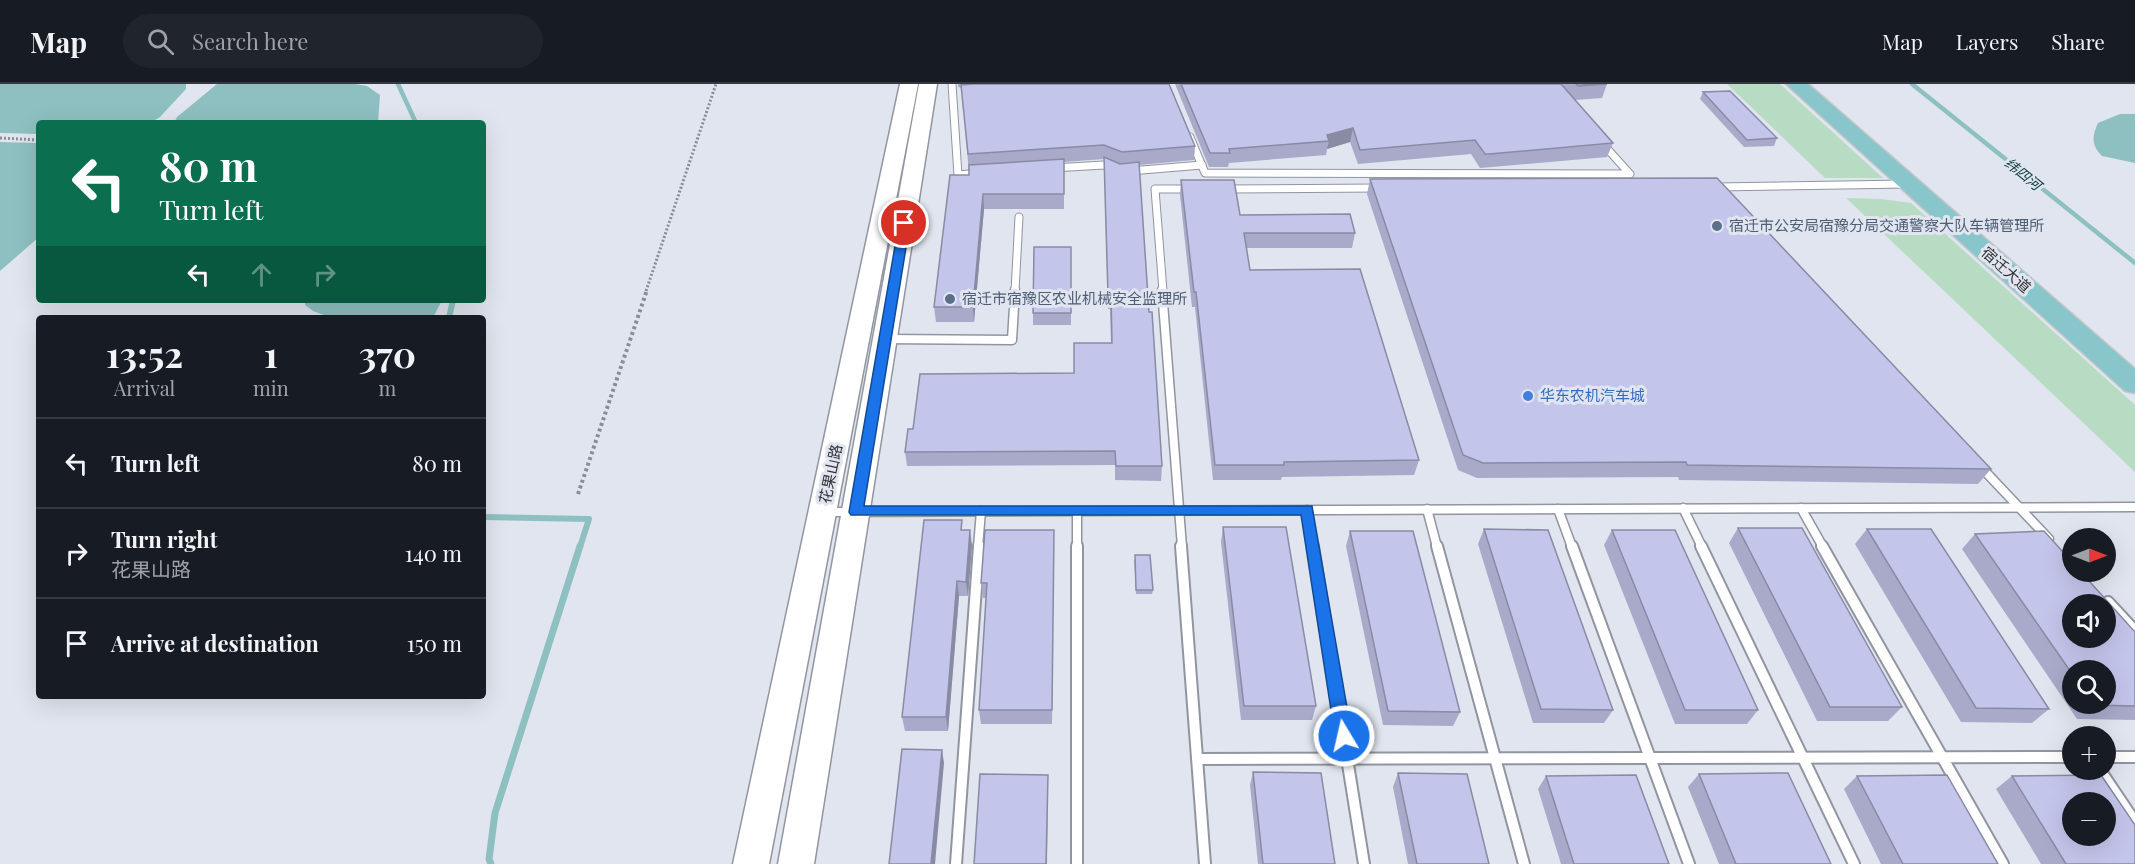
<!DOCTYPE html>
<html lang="en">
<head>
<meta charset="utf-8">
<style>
  body { margin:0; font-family:"Playfair Display","Noto Sans SC",serif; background:#20242c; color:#f1f3f6; height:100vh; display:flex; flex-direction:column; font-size:22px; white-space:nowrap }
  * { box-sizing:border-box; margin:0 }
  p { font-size:20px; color:#9ea1a6 }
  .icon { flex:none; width:33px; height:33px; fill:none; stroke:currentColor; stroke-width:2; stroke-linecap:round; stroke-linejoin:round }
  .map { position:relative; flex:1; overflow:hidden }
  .details { position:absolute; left:36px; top:231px; width:450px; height:384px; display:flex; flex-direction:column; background:#171b24; border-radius:6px; box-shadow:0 6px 24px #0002 }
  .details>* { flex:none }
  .guide { position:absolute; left:36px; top:36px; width:450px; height:183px; border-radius:6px; box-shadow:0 6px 24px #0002; background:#0b6e4f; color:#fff; overflow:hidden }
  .needle { width:39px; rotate:90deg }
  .buttons { position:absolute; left:2062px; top:444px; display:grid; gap:12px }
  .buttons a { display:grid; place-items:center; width:54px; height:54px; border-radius:50%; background:#171b24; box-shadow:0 6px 24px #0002; font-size:30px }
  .pin { position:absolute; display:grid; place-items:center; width:51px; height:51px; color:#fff; margin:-26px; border:3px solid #fff; border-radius:50%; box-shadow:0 2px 6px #0007 }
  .me { position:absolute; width:66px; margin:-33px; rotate:351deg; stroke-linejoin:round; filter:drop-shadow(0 0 4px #0008) }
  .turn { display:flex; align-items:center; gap:21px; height:126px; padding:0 24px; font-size:27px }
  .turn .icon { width:78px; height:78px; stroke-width:2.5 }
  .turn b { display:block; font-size:42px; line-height:51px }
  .lanes { display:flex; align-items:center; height:57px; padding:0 24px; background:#0003; justify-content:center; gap:30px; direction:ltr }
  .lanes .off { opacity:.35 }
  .eta { display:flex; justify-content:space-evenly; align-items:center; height:102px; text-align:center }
  .eta b { font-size:36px; font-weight:700; line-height:42px }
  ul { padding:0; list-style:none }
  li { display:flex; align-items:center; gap:18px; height:90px; padding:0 24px; border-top:2px solid #363941 }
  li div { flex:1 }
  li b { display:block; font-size:22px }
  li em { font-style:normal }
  header { display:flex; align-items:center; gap:36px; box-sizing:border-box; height:84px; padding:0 30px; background:#171b24; border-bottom:2px solid #363941 }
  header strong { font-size:28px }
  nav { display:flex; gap:33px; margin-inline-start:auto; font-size:21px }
  .search { width:420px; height:54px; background:#20242c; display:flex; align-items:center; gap:15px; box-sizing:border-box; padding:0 21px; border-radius:33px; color:#9ea1a6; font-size:22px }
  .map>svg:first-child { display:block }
  .green { fill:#b7dcc3 }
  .water { fill:#8ec0c1 }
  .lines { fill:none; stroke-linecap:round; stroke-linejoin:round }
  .stream-far2 { stroke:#8ec0c1; stroke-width:4.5 }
  .stream-far1 { stroke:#8ec0c1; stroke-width:6 }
  .stream { stroke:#8ec0c1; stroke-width:7 }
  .lane-far2-casing { stroke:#91959f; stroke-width:9 }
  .lane-far1-casing { stroke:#91959f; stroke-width:11 }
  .lane-casing { stroke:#91959f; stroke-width:14 }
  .secondary-casing { stroke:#91959f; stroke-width:3 }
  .primary-casing { stroke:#c5c6c7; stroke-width:3 }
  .path-far1 { stroke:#8a8d94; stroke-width:3; stroke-dasharray:2 2; stroke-linecap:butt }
  .path { stroke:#8a8d94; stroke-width:4; stroke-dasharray:3 3; stroke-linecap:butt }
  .lane-far2 { stroke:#fff; stroke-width:7 }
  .lane-far1 { stroke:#fff; stroke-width:8 }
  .lane { stroke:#fff; stroke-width:10 }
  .secondary { fill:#fff; fill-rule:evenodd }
  .primary { fill:#88c6cb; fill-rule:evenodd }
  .wall { fill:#a9a9ca; fill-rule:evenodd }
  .shaded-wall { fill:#898aa4 }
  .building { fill:#c4c5eb; stroke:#898aa4; stroke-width:1.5; fill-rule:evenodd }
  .route { fill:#1a73e8; stroke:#114b97; stroke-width:1.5 }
  .service-dot { fill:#5c6f8a; stroke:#e0e5ef; stroke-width:2 }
  .shop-dot { fill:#3f7fe0; stroke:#e0e5ef; stroke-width:2 }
  .labels { text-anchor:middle; stroke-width:6; stroke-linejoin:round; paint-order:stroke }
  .far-water-label { font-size:14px; font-style:italic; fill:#093a3b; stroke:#e0e5ef }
  .service-label { font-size:15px; fill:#4e5e75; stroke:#e0e5ef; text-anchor:start }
  .street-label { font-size:15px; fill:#313337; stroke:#e0e5ef }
  .shop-label { font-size:15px; fill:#366cbe; stroke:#e0e5ef; text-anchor:start }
</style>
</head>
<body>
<header>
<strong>Map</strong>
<div class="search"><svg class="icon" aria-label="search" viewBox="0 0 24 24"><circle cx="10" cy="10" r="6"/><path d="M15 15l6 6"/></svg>Search here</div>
<nav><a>Map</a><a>Layers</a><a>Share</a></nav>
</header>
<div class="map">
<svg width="2135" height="780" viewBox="0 0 2135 780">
  <rect width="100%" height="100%" fill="#e0e5ef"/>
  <g class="green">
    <polygon points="1727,0 1780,0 1883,94 1825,94"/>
    <polygon points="1846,114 1881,115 1911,119 2135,321 2135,388"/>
  </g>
  <g class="water">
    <polygon points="0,0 186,0 186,5 160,33 150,39 39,39 39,50 0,49"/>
    <polygon points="217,0 355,0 367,2 380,11 378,39 174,39 177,33"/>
    <path d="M2120 30H2135V79L2102 72C2091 61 2092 52 2098 39Z"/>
    <polygon points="0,58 39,59 39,153 0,187"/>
    <polygon points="305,216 442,216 433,234 332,234 313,227 305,221"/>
  </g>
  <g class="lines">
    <g class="stream-far2">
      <polyline points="398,0 416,39"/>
      <polyline points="1912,0 2135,179"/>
    </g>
    <g class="stream-far1">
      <polyline points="449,234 453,216"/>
      <polyline points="483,433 589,435 580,463"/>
    </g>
    <polyline class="stream" points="491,780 489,775 495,729 580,462"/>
    <defs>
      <g id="lane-far2">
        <polyline points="952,0 958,91 980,89"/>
        <polyline points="1190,53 1205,89 1630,90 1602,59"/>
        <polyline points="1053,84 1104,81 1114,85"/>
        <polyline points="1130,87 1202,81"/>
        <polyline points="1717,103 1907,100"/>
        <polyline points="1225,105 1379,104"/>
        <polyline points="1015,207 1019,133"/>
        <polyline points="1163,207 1155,105 1190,105"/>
      </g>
      <g id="lane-far1">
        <polyline points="1162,206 1182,463"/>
        <polyline points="885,255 1012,256 1015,206"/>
        <polyline points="1980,382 2049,455"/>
        <polyline points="1683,424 1702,463"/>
        <polyline points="1801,424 1823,463"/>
        <polyline points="1427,425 1437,463"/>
        <polyline points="1558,425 1572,463"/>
        <polyline points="1307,426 1313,463"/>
        <polyline points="1077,427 1077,463"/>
        <polyline points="826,428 2135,423"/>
        <polyline points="978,463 981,427"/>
      </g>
      <g id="lane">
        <polyline points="1077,462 1077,780"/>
        <polyline points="1181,462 1205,780"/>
        <polyline points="1313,462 1364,780"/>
        <polyline points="1437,462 1524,780"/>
        <polyline points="1572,462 1689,780"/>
        <polyline points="1701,462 1854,780"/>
        <polyline points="1822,462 2003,780"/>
        <polyline points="2108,518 2135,547"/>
        <polyline points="2106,673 2135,673"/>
        <polyline points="1198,675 2073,673"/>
        <polyline points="2100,686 2135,738"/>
        <polyline points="956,780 979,462"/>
      </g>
      <g id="secondary">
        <polygon points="900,0 918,0 769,780 733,780"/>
        <polygon points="919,0 937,0 814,780 778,780"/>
      </g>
      <polygon id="primary" points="1786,0 1808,0 2135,285 2135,309 2125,307"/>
    </defs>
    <use href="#lane-far2" class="lane-far2-casing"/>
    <use href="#lane-far1" class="lane-far1-casing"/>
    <use href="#lane" class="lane-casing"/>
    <use href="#secondary" class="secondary-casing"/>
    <use href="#primary" class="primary-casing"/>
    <g class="path-far1">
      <polyline points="0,54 39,56"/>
      <polyline points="646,207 716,0"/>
    </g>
    <polyline class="path" points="578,410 647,206"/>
    <use href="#lane-far2" class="lane-far2"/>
    <use href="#lane-far1" class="lane-far1"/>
    <use href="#lane" class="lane"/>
    <use href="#secondary" class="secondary"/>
    <use href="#primary" class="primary"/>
  </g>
  <g class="wall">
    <polygon points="958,0 1169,0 1195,62 1194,76 1139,81 1149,228 1162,382 1161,397 1115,396 1115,381 907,382 905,368 913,345 1074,289 1111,259 1110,225 1108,225 1104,75 1064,78 1064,125 984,125 974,238 936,238 934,223 969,91 962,4 958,3"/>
    <polygon points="1175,0 1607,0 1602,14 1575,16 1613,59 1607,73 1480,84 1471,70 1358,80 1350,58 1327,65 1326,71 1229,79 1228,83 1209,83"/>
    <polygon points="1703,8 1777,54 1774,62 1744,63 1700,15"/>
    <polygon points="1370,95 1991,385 1978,400 1679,396 1678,393 1477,394 1458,386 1367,110"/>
    <polygon points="1181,96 1240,131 1355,149 1352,164 1246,164 1250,186 1419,376 1414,391 1282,393 1281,396 1213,396 1195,223 1192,223 1180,111"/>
    <polygon points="1071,163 1071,241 1033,241 1033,229"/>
    <polygon points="1223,443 1316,622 1312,636 1241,636 1221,458"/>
    <polygon points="1738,444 1902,623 1888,637 1817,637 1729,459"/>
    <polygon points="1484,445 1613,626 1604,639 1533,639 1478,460"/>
    <polygon points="1867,445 2049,625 2032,639 1961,638 1855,460"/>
    <polygon points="963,446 972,461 968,512 959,512 948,647 905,647 902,633"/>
    <polygon points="1054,446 1052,640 981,640 979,626 986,514 983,514 981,499"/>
    <polygon points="1612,446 1758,626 1747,640 1675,640 1604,461"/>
    <polygon points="1350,447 1460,628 1453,642 1383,641 1346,462"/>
    <path d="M1975 450 2135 548V636L2077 635 1962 465ZM2073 586 2106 620H2073Z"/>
    <polygon points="1134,475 1153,506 1152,510 1136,510"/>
    <polygon points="1253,688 1335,780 1258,780 1250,701"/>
    <polygon points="1398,689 1489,780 1408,780 1393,703"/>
    <polygon points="1699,690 1831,780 1719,780 1688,703"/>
    <polygon points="1546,692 1669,780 1561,780 1538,705"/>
    <polygon points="1857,692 1998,780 1881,780 1844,705"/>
    <polygon points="2012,692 2135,780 2041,780 1996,705"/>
  </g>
  <g class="shaded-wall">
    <polygon points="1353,44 1350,58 1327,65 1329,57 1327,51"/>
    <polygon points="983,110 984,125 974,238 973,223"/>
    <polygon points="970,446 972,461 968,512 966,498"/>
    <polygon points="957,497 959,512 948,647 946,633"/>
    <polygon points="942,666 944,679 935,780 931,780"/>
    <polygon points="1048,691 1047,780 1046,780"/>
  </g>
  <g class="building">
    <polygon points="974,0 1169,0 1195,62 1122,68 1104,61 968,70 961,1"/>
    <polygon points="1181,0 1561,0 1613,59 1489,70 1485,70 1475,56 1360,66 1353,44 1327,51 1329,57 1229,65 1230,69 1210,69"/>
    <polygon points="1576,0 1607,0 1578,2"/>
    <polygon points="1730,7 1777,54 1747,56 1703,8"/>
    <polygon points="1104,73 1120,80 1139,78 1149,228 1152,228 1162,382 1116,382 1115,367 905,368 908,345 913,345 920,290 1074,289 1074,259 1112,259 1111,211 1108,211"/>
    <polygon points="1064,75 1064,110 983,110 973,223 934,223 950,91 969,91 969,81"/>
    <polygon points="1717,94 1991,385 1687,381 1686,378 1483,379 1463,371 1370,95"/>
    <polygon points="1181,96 1234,96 1240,131 1350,130 1355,149 1244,149 1250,186 1360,185 1419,376 1284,378 1284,381 1215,381 1196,208 1194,208"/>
    <polygon points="1034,163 1071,163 1071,229 1033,229"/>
    <polygon points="924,436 962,436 961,446 970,446 966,498 957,497 946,633 902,633"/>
    <polygon points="1223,443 1286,443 1316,622 1244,622"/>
    <polygon points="1738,444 1802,444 1902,623 1830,623"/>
    <polygon points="1484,445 1548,446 1613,626 1541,625"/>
    <polygon points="1867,445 1931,445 2049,625 1976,624"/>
    <polygon points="985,446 1054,446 1052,626 979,626 987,499 981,499"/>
    <polygon points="1612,446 1675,446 1758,626 1685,626"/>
    <polygon points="1350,447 1413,447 1460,628 1388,627"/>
    <path d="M2044 447 2073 479V488H2081L2135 548V622L2094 621 2093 620H2106V586H2073V591L1975 450ZM2073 520H2106V554H2073Z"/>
    <polygon points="1135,471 1150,471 1153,506 1136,506"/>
    <polygon points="902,665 942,666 931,780 889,780"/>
    <polygon points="1253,688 1321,689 1335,780 1263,780"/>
    <polygon points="1398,689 1467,690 1489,780 1417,780"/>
    <polygon points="1788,689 1831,780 1736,780 1699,690"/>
    <polygon points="980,690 1048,691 1046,780 974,780"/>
    <polygon points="1636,691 1669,780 1574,780 1546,692"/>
    <polygon points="1947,691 1998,780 1903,780 1857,692"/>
    <path d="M2101 691 2135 741V780H2066L2012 692ZM2073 718H2106V752H2073Z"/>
  </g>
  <polygon class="route" points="904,136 910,139 864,422 1312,422 1352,652 1349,657 1344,659 1338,657 1335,652 1301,431 851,431 849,428 899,139"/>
  <g class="service-dot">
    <circle cx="1717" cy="142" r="6"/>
    <circle cx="950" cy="215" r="6"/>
  </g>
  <circle class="shop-dot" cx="1528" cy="312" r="6"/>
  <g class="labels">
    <g class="far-water-label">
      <text transform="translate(2023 90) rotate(39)" y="5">纬四河</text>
    </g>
    <g class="service-label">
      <text x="1729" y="147">宿迁市公安局宿豫分局交通警察大队车辆管理所</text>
      <text x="962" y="220">宿迁市宿豫区农业机械安全监理所</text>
    </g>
    <g class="street-label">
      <text transform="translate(2006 186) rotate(42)" y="5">宿迁大道</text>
      <text transform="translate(831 390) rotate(-78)" y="5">花果山路</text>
    </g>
    <g class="shop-label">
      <text x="1540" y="317">华东农机汽车城</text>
    </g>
  </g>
</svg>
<div class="buttons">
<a><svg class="needle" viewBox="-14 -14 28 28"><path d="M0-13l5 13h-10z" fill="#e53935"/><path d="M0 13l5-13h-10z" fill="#9ea1a6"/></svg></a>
<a><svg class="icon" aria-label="sound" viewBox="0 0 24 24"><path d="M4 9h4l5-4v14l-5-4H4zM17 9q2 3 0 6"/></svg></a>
<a><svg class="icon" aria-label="search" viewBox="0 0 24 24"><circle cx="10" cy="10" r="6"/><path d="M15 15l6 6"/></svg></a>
<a>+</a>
<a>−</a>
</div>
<div class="pin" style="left:904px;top:139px;background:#d93025"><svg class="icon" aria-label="arrive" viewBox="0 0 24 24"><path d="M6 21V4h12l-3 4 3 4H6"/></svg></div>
<svg class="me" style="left:1344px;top:652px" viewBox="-20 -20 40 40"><circle r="17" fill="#1a73e8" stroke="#fff" stroke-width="3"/><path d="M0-11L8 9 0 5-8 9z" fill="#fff"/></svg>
<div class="guide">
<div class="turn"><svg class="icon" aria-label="left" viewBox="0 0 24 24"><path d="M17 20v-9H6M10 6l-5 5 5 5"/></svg><div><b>80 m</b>Turn left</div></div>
<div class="lanes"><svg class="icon" aria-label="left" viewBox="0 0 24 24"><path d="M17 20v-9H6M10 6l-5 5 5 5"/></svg><svg class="icon off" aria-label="ahead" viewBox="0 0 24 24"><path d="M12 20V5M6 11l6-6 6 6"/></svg><svg class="icon off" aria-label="right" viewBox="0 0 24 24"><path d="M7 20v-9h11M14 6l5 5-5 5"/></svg></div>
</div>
<section class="details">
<div class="eta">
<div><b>13:52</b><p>Arrival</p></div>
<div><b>1</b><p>min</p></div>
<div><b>370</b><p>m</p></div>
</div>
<ul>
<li><svg class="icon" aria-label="left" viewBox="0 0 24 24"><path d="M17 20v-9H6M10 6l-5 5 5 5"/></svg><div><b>Turn left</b></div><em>80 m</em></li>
<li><svg class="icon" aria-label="right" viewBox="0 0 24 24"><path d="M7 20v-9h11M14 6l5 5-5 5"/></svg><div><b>Turn right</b><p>花果山路</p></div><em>140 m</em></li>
<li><svg class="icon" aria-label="arrive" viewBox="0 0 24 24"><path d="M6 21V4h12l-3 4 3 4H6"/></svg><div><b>Arrive at destination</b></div><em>150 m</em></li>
</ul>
</section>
</div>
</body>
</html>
